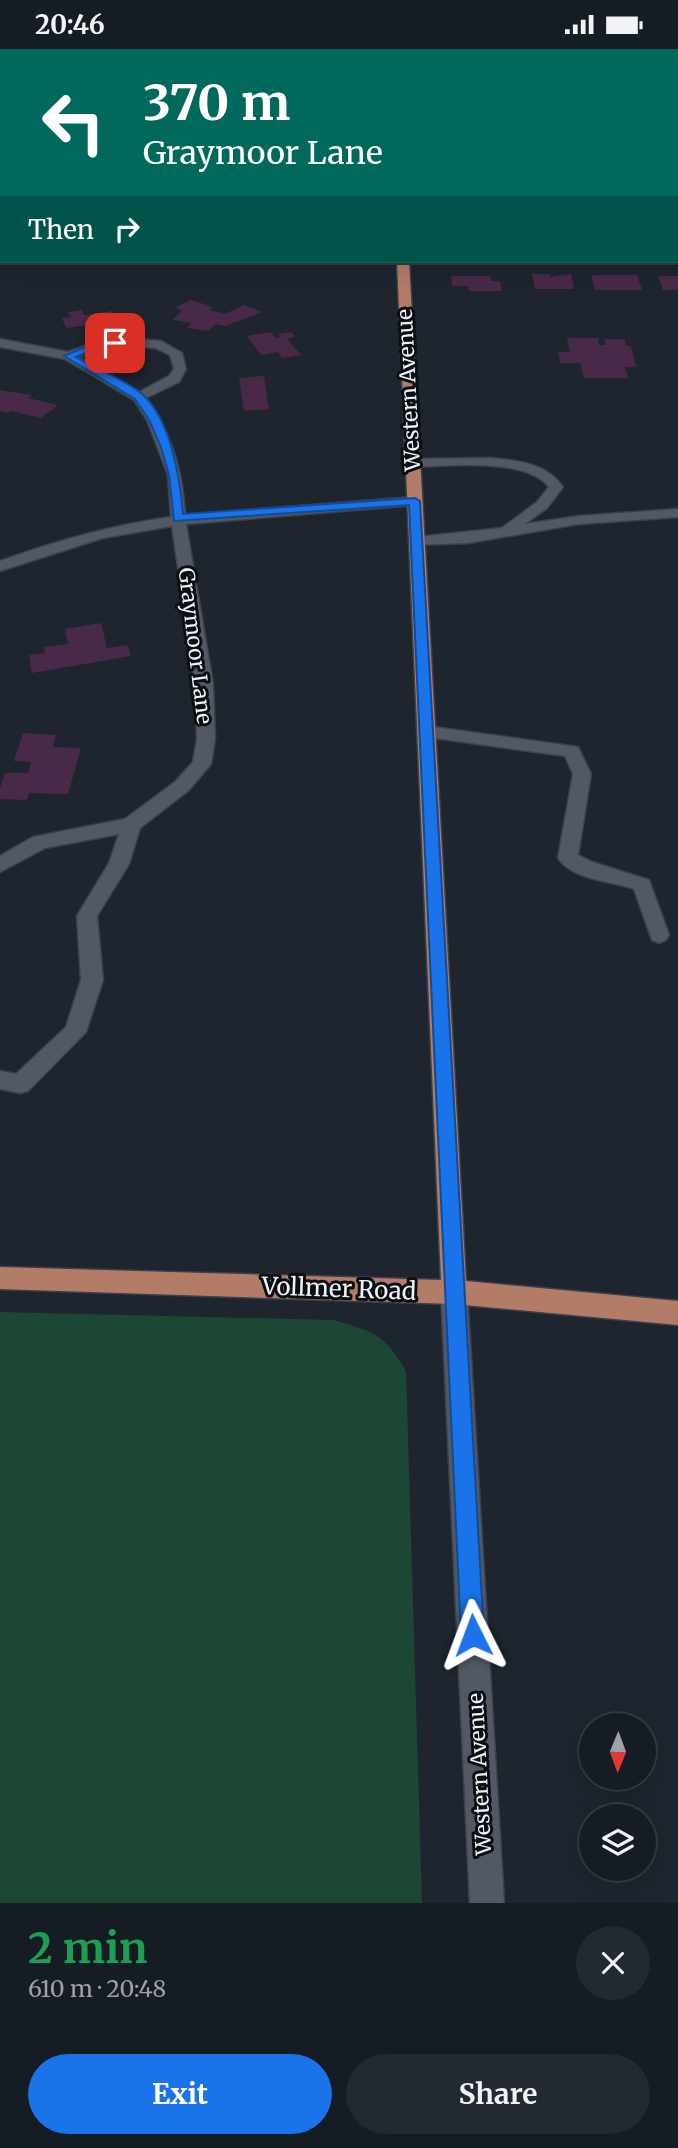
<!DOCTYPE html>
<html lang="en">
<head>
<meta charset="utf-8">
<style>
  body { margin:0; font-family:Merriweather,serif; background:#232930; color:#f1f3f6; height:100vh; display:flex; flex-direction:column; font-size:26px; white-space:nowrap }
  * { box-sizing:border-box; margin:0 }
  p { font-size:23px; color:#9ea1a6 }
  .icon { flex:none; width:38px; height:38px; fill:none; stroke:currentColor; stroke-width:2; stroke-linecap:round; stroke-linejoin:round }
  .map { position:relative; height:1854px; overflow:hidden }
  .panel { display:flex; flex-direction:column; background:#161c23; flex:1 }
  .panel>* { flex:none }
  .guide { position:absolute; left:0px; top:0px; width:679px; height:214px; box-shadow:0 7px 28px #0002,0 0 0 2px #353a41; background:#00695c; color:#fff; overflow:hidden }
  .needle { width:46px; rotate:181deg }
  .buttons { position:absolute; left:579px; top:1664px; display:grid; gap:14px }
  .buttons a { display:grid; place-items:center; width:77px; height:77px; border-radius:50%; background:#161c23; box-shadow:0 7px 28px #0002,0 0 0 2px #353a41; font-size:35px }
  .pin { position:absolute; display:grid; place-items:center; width:60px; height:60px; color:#fff; margin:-30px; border-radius:14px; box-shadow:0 4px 10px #0006 }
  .me { position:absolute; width:77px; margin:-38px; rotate:357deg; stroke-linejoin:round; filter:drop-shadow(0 0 5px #0008) }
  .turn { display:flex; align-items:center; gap:24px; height:147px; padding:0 28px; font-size:32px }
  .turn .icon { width:91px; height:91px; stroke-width:2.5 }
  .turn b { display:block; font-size:49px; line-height:60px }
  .then { display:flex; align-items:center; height:66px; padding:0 28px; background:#0003; gap:14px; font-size:26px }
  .round { display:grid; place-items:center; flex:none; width:74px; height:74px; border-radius:37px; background:#232930 }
  .overview { display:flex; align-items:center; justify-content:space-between; height:119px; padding:0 28px }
  h1 { font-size:42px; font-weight:700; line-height:52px; color:#1e9e55 }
  .cta { display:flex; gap:14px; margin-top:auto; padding:14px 28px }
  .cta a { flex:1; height:80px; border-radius:42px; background:#1a73e8; color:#fff; font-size:28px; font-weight:700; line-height:80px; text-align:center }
  .cta a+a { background:#232930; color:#f1f3f6 }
  .status { display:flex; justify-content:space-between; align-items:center; height:49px; padding:0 35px; background:#161c23; direction:ltr }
  .status svg { height:19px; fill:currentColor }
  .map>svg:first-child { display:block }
  .green { fill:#1c4734 }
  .building { fill:#492948 }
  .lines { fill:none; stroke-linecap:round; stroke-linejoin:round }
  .minor-casing { stroke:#3b4049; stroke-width:3 }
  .major-casing { stroke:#3b4049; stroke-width:3 }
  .minor { fill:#525965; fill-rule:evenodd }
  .major { fill:#b37c67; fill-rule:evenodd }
  .route { fill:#1a73e8; stroke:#114b97; stroke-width:2 }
  .labels { text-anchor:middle; stroke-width:6; stroke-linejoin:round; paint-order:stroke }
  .street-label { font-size:21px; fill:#eef3fa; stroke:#0b0e12 }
  .near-street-label { font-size:24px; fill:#eef3fa; stroke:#0b0e12 }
</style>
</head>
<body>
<div class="status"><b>20:46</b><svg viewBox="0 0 49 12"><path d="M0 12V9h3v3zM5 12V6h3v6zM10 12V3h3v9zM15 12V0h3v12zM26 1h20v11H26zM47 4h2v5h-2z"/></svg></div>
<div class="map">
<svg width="678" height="1854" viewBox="0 0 678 1854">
  <rect width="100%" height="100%" fill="#1e252f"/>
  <path class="green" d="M0 1263 333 1271C375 1283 383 1284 406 1322L422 1854H0Z"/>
  <g class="building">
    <polygon points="532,225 550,225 551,228 571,225 574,240 535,240"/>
    <polygon points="591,226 637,226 642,241 595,241"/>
    <polygon points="451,227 491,227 491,232 500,232 502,242 469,242 468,237 452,237"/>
    <polygon points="658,227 678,227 678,241 663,241"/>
    <polygon points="191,251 213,258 210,261 225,265 244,256 262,263 225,277 215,275 208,282 187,279 192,274 172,271 182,262 176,258"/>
    <polygon points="82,261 84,266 112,262 117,272 66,279 62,269 71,268 68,263"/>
    <polygon points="271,283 275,289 281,288 278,285 291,283 295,288 287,290 301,306 282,309 278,303 261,306 247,287"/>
    <polygon points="567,289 598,289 599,296 606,296 604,290 624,290 627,297 631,297 636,318 625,318 628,329 584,329 580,314 560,314 558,303 570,303"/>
    <polygon points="264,327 269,360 244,362 239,329"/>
    <polygon points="0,341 32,346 28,349 58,356 41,369 11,362 7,364 0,362"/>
    <polygon points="101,574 107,599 128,596 131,607 32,624 29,606 45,604 44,598 68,595 65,580"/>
    <polygon points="23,684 56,686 53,698 81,699 68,745 29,744 27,751 0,750 0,739 5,724 28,724 31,713 14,712"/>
  </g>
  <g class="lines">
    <defs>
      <g id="minor">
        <rect x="217" y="0" width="8" height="2"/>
        <rect x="334" y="0" width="8" height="2"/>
        <rect x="0" y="3" width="2" height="6"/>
        <rect x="677" y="44" width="1" height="6"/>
        <rect x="0" y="48" width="2" height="6"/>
        <rect x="0" y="168" width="2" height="6"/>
        <rect x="677" y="203" width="1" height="6"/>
        <path d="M129 289 161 292 182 304 186 320 179 333 146 349C173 390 182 418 185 466L415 448 422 452 415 456 186 475 213 635 215 690 211 715 189 741 140 779 129 815 97 867 103 931 86 983 28 1042 20 1044 0 1040V1022L16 1025 66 978 81 931 77 867 109 814 119 785 45 799 0 823V807L33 788 125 770 175 733 193 713 197 690 195 635 172 477 103 489 0 522V512C56 492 112 476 171 468L168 426 147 371 134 351 65 310 0 298V290L68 303 101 291ZM129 297 155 299 170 306 174 320 169 327 139 343 79 308 103 299Z"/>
        <path d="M492 409C519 412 546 414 563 438L547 459 525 475 579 467 678 460V468L579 475 468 494 412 496 409 493 412 490 417 488 502 479 537 453 549 438C526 408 447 417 413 418L406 414 413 410Z"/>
        <path d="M426 677 578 698 591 725 578 806 592 813 649 831 669 886 666 891 659 894 652 891 634 840C612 832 572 831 558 809L573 725 565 707 420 687 417 683Z"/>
        <polygon points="454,1231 463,1235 467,1243 504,1854 470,1854 441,1243 445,1235"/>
      </g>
      <g id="major">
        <rect x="388" y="0" width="8" height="2"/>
        <polygon points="397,212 409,212 466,1232 678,1252 678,1276 454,1255 0,1240 0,1218 441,1231"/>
      </g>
    </defs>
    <use href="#minor" class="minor-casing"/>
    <use href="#major" class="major-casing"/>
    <use href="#minor" class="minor"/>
    <use href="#major" class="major"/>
  </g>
  <path class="route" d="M118 292V296L102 298 76 308C97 320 124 330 142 345 171 370 180 430 183 465L415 449 420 452 484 1586 481 1594 473 1597 465 1594 461 1586 409 456 174 472 169 426 161 398 149 371 135 350 64 307 97 293Z"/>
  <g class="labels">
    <g class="street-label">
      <text transform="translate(409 341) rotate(-93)" y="7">Western Avenue</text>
      <text transform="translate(195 597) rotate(83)" y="7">Graymoor Lane</text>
      <text transform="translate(480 1725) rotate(-93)" y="7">Western Avenue</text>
    </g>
    <g class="near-street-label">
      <text transform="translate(339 1240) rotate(2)" y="8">Vollmer Road</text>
    </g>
  </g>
</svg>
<div class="buttons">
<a><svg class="needle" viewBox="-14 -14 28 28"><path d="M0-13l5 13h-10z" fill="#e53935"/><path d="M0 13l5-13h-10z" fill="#9ea1a6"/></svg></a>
<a><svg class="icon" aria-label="layers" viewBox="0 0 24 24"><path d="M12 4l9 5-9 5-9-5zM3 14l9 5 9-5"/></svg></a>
</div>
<div class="pin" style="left:115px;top:294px;background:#d93025"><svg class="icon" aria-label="arrive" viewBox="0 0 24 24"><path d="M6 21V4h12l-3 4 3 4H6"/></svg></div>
<svg class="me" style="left:473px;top:1586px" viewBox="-20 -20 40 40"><path d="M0-17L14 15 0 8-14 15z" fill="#1a73e8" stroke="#fff" stroke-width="4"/></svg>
<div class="guide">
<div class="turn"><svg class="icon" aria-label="left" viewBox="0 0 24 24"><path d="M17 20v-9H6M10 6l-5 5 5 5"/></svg><div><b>370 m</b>Graymoor Lane</div></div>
<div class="then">Then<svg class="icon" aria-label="right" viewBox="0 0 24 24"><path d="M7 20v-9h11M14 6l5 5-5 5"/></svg></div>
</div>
</div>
<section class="panel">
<div class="overview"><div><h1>2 min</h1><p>610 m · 20:48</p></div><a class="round"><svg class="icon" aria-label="close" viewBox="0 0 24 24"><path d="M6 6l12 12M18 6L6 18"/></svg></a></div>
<div class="cta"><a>Exit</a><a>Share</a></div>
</section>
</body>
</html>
